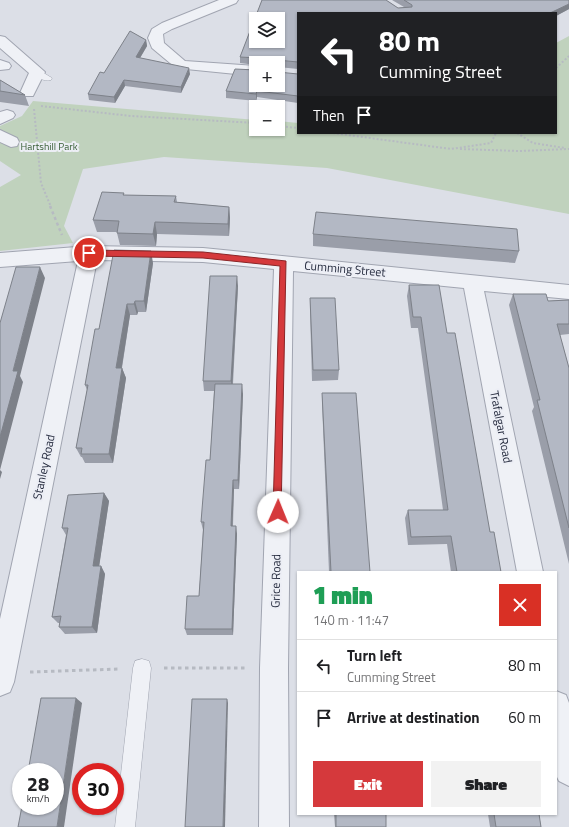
<!DOCTYPE html>
<html lang="en">
<head>
<meta charset="utf-8">
<style>
  body { margin:0; font-family:"Titillium Web",sans-serif; background:#f2f2f2; color:#202124; height:100vh; display:flex; flex-direction:column; font-size:15px; white-space:nowrap }
  * { box-sizing:border-box; margin:0 }
  p { font-size:13px; color:#757577 }
  .icon { flex:none; width:22px; height:22px; fill:none; stroke:currentColor; stroke-width:2; stroke-linecap:round; stroke-linejoin:round }
  .map { position:relative; flex:1; overflow:hidden }
  .sheet { position:absolute; left:297px; top:571px; width:260px; height:244px; display:flex; flex-direction:column; background:#fff; border-radius:0px; box-shadow:0 1px 3px #0004 }
  .sheet>* { flex:none }
  .guide { position:absolute; left:297px; top:12px; width:260px; height:122px; border-radius:0px; box-shadow:0 1px 3px #0004; background:#202124; color:#fff; overflow:hidden }
  .controls { position:absolute; left:249px; top:12px; display:grid; gap:8px }
  .controls a { display:grid; place-items:center; width:36px; height:36px; border-radius:0px; background:#fff; box-shadow:0 1px 3px #0004; font-size:20px }
  .speed { position:absolute; left:12px; top:763px; display:flex; gap:8px; font-size:20px; font-weight:700; text-align:center }
  .speed>* { display:grid; place-content:center; width:52px; height:52px; border-radius:50%; background:#fff; box-shadow:0 1px 3px #0004; line-height:1 }
  .speed small { font-size:10px; font-weight:400 }
  .speed .limit { border:6px solid #d22; background:#fff; color:#111 }
  .pin { position:absolute; display:grid; place-items:center; width:34px; height:34px; color:#fff; margin:-17px; border:2px solid #fff; border-radius:50%; box-shadow:0 1px 4px #0007 }
  .me { position:absolute; width:44px; margin:-22px; rotate:1deg; stroke-linejoin:round; filter:drop-shadow(0 0 3px #0008) }
  .turn { display:flex; align-items:center; gap:14px; height:84px; padding:0 16px; font-size:18px }
  .turn .icon { width:52px; height:52px; stroke-width:2.5 }
  .turn b { display:block; font-size:28px; line-height:34px }
  .then { display:flex; align-items:center; height:38px; padding:0 16px; background:#0003; gap:8px; font-size:15px }
  .round { display:grid; place-items:center; flex:none; width:42px; height:42px; border-radius:0px; background:#f2f2f2 }
  .summary { display:flex; align-items:center; justify-content:space-between; height:68px; padding:0 16px }
  h1 { font-size:24px; font-weight:800; line-height:30px; color:#1e9e55 }
  .cta { display:flex; gap:8px; margin-top:auto; padding:8px 16px }
  .cta a { flex:1; height:46px; border-radius:0px; background:#d5393c; color:#fff; font-size:16px; font-weight:800; line-height:46px; text-align:center }
  .cta a+a { background:#f2f2f2; color:#202124 }
  ul { padding:0; list-style:none }
  li { display:flex; align-items:center; gap:12px; height:52px; padding:0 16px; border-top:1px solid #e0e0e0 }
  li div { flex:1 }
  li b { display:block; font-size:15px }
  li em { font-style:normal }
  .map>svg:first-child { display:block }
  .green { fill:#c0d2bd }
  .lines { fill:none; stroke-linecap:round; stroke-linejoin:round }
  .lane-casing { stroke:#a1a5b1; stroke-width:1 }
  .street-casing { stroke:#a1a5b1; stroke-width:2 }
  .path-far2 { stroke:#b6bac2; stroke-width:2; stroke-dasharray:2 2; stroke-linecap:butt }
  .path-far1 { stroke:#b6bac2; stroke-width:2.5; stroke-dasharray:3 3; stroke-linecap:butt }
  .path { stroke:#b6bac2; stroke-width:3; stroke-dasharray:3.5 3.5; stroke-linecap:butt }
  .lane { fill:#eff1f6; fill-rule:evenodd }
  .street { fill:#eff1f6; fill-rule:evenodd }
  .wall { fill:#9a9ea9; fill-rule:evenodd }
  .shaded-wall { fill:#7d8189 }
  .building { fill:#b3b8c4; stroke:#7d8189; fill-rule:evenodd }
  .route { fill:#d5393c; stroke:#8a2527 }
  .labels { text-anchor:middle; stroke-width:4; stroke-linejoin:round; paint-order:stroke }
  .far-park-label { font-size:10px; fill:#345b32; stroke:#eceef5 }
  .street-label { font-size:12px; fill:#252b3e; stroke:#eceef5 }
</style>
</head>
<body>
<div class="map">
<svg width="569" height="827" viewBox="0 0 569 827">
  <rect width="100%" height="100%" fill="#dcdfe7"/>
  <polygon class="green" points="569,36 569,214 327,168 164,157 83,169 64,226 73,243 0,251 0,187 21,175 0,161 0,126 22,116 33,101 256,120 256,129 278,129 278,121 298,123 298,133 556,133 556,43"/>
  <g class="lines">
    <defs>
      <g id="lane">
        <path d="M37 69 52 78 51 80C44 82 36 77 32 72L33 70Z"/>
        <polygon points="142,659 149,661 151,668 135,827 115,827 133,668 135,661"/>
      </g>
      <g id="street">
        <polygon points="219,0 238,0 236,3 172,29 163,34 164,43 185,61 256,66 256,76 176,68 152,48 148,38 152,29 162,23"/>
        <polygon points="0,36 5,37 45,72 33,96 23,96 20,93 29,73 0,48"/>
        <polygon points="0,60 9,63 11,66 9,69 0,70"/>
        <polygon points="7,110 13,112 15,115 13,118 0,124 0,112"/>
        <polygon points="0,130 17,138 19,142 17,146 11,147 0,142"/>
        <polygon points="89,246 203,248 569,285 569,299 484,291 543,572 517,572 464,288 293,271 288,668 289,827 259,827 260,668 274,269 203,262 97,260 14,682 10,692 0,696 0,619 78,261 0,267 0,253"/>
        <polygon points="556,691 566,695 569,703 569,786 559,781 556,775"/>
      </g>
    </defs>
    <use href="#lane" class="lane-casing"/>
    <use href="#street" class="street-casing"/>
    <g class="path-far2">
      <polyline points="556,68 569,56"/>
      <polyline points="41,106 131,116 256,123"/>
      <polyline points="34,109 41,183 51,207"/>
      <polyline points="278,126 298,128"/>
      <polyline points="333,133 451,149 491,143 496,133"/>
      <polyline points="517,133 533,143 565,148"/>
      <polyline points="460,149 519,151 569,149"/>
    </g>
    <polyline class="path-far1" points="50,206 62,235"/>
    <g class="path">
      <polyline points="164,668 245,668"/>
      <polyline points="30,672 119,669"/>
    </g>
    <use href="#lane" class="lane"/>
    <use href="#street" class="street"/>
  </g>
  <g class="wall">
    <path d="M262 0H386L398 8 404 7 392 0H569V9L556 16V13H298V69L278 67V63H256V65L240 63V57ZM256 19H278V41H256Z"/>
    <polygon points="146,40 147,46 140,58 190,74 181,93 125,86 115,103 89,100 88,94 104,73"/>
    <polygon points="298,74 298,103 257,97 256,101 226,98 226,91"/>
    <polygon points="0,80 25,95 29,106 0,102"/>
    <polygon points="124,193 124,195 176,196 177,202 229,207 230,218 229,236 157,234 156,246 120,245 117,233 117,232 97,232 93,220"/>
    <polygon points="313,234 519,251 515,263 313,246"/>
    <polygon points="153,263 146,312 138,312 137,315 130,315 122,368 126,378 113,463 85,463 82,457 81,457 76,448 87,390 85,385 99,329"/>
    <polygon points="409,285 447,333 490,532 501,572 451,572 447,544 408,545 405,518 408,510 443,510 418,328 411,328 407,296"/>
    <polygon points="238,286 233,384 243,394 239,489 234,489 233,526 237,534 233,635 187,635 185,629 199,596 203,530 201,522 210,460 214,391 204,391 203,381"/>
    <polygon points="513,294 548,301 569,300 569,334 560,335 569,368 569,564 532,411 534,407 509,305"/>
    <polygon points="310,298 339,370 338,380 312,381 310,310"/>
    <polygon points="322,393 370,572 329,572 322,403"/>
    <polygon points="104,493 109,501 99,566 101,566 105,574 97,633 65,634 59,627 60,623 58,623 52,617 66,535 62,528"/>
    <polygon points="334,814 386,814 386,827 335,827"/>
    <polygon points="488,814 539,814 541,827 490,827"/>
  </g>
  <g class="shaded-wall">
    <polygon points="569,4 569,9 556,16 556,13 550,13"/>
    <polygon points="146,40 147,46 137,63 136,57"/>
    <polygon points="189,68 190,74 181,93 181,87"/>
    <polygon points="124,80 125,86 115,103 114,97"/>
    <polygon points="257,91 257,97 256,101 256,94"/>
    <polygon points="229,207 230,218 229,236 228,224"/>
    <polygon points="155,222 157,234 156,246 153,234"/>
    <polygon points="151,251 153,263 146,312 144,301"/>
    <polygon points="40,267 45,278 20,376 23,382 0,470 2,472 0,479 0,437 13,371"/>
    <polygon points="237,276 238,286 232,390 231,381"/>
    <polygon points="135,301 138,312 137,315 134,304"/>
    <polygon points="127,304 130,315 120,378 116,368"/>
    <polygon points="122,368 126,378 113,463 109,454"/>
    <polygon points="242,384 243,394 239,489 238,480"/>
    <polygon points="233,480 234,489 232,534 231,526"/>
    <polygon points="104,493 109,501 98,574 93,566"/>
    <polygon points="236,526 237,534 233,635 232,629"/>
    <polygon points="101,566 105,574 97,633 92,627"/>
    <polygon points="76,698 82,703 64,827 57,827"/>
    <polygon points="227,699 228,703 225,827 223,827"/>
  </g>
  <g class="building">
    <path d="M262 0H386L398 8 412 7V5L404 0H569V4L550 13H298V62L277 60V63H257V58L240 57ZM256 19H278V41H256Z"/>
    <polygon points="130,31 146,40 136,57 189,68 181,87 124,80 114,97 88,94 100,72 104,73"/>
    <polygon points="235,69 256,70 256,85 278,85 278,72 298,74 298,96 257,91 256,94 226,91"/>
    <polygon points="0,80 25,95 0,91"/>
    <polygon points="102,192 124,193 123,195 176,196 174,202 229,207 228,224 155,222 153,234 117,233 119,221 93,220"/>
    <polygon points="316,212 517,229 519,251 313,234"/>
    <polygon points="114,250 151,251 144,301 135,301 134,304 127,304 116,368 122,368 109,454 81,454 82,448 76,448 88,385 85,385 95,329 99,329"/>
    <polygon points="16,267 40,267 13,371 18,371 0,437 0,323"/>
    <polygon points="210,276 237,276 231,381 203,381"/>
    <polygon points="409,285 439,285 447,333 455,333 490,532 494,532 501,572 457,572 451,536 411,537 408,510 448,510 421,317 413,317"/>
    <polygon points="513,294 546,294 548,301 569,300 569,324 557,324 569,368 569,528 537,400 540,400"/>
    <polygon points="310,298 335,298 339,370 313,370"/>
    <polygon points="215,384 242,384 238,480 233,480 231,526 236,526 232,629 185,629 187,596 199,596 204,522 201,522 206,460 210,460"/>
    <polygon points="322,393 356,393 370,572 331,572"/>
    <polygon points="104,493 93,566 101,566 92,627 59,627 61,616 52,617 68,528 62,528 68,495"/>
    <polygon points="41,698 76,698 57,827 18,827 22,806 55,806 55,772 28,772"/>
    <polygon points="192,699 227,699 223,827 185,827"/>
    <rect x="336" y="814" width="50" height="13"/>
    <polygon points="494,814 539,814 541,827 496,827"/>
  </g>
  <polygon class="route" points="89,250 203,252 286,261 281,516 278,517 273,512 280,266 203,258 89,256 85,253"/>
  <g class="labels">
    <g class="far-park-label">
      <text x="49" y="150">Hartshill Park</text>
    </g>
    <g class="street-label">
      <text transform="translate(345 269) rotate(5)" y="4">Cumming Street</text>
      <text transform="translate(501 427) rotate(79)" y="4">Trafalgar Road</text>
      <text transform="translate(44 467) rotate(-78)" y="4">Stanley Road</text>
      <text transform="translate(276 581) rotate(-89)" y="4">Grice Road</text>
    </g>
  </g>
</svg>
<div class="controls">
<a><svg class="icon" aria-label="layers" viewBox="0 0 24 24"><path d="M12 4l9 5-9 5-9-5zM3 14l9 5 9-5"/></svg></a>
<a>+</a>
<a>−</a>
</div>
<div class="speed"><div>28<small>km/h</small></div><div class="limit">30</div></div>
<div class="pin" style="left:89px;top:253px;background:#d93025"><svg class="icon" aria-label="arrive" viewBox="0 0 24 24"><path d="M6 21V4h12l-3 4 3 4H6"/></svg></div>
<svg class="me" style="left:278px;top:512px" viewBox="-20 -20 40 40"><circle r="19" fill="#fff"/><path d="M0-13L10 11 0 6-10 11z" fill="#d5393c"/></svg>
<div class="guide">
<div class="turn"><svg class="icon" aria-label="left" viewBox="0 0 24 24"><path d="M17 20v-9H6M10 6l-5 5 5 5"/></svg><div><b>80 m</b>Cumming Street</div></div>
<div class="then">Then<svg class="icon" aria-label="arrive" viewBox="0 0 24 24"><path d="M6 21V4h12l-3 4 3 4H6"/></svg></div>
</div>
<section class="sheet">
<div class="summary"><div><h1>1 min</h1><p>140 m · 11:47</p></div><a class="round" style="background:#d93025;color:#fff"><svg class="icon" aria-label="close" viewBox="0 0 24 24"><path d="M6 6l12 12M18 6L6 18"/></svg></a></div>
<ul>
<li><svg class="icon" aria-label="left" viewBox="0 0 24 24"><path d="M17 20v-9H6M10 6l-5 5 5 5"/></svg><div><b>Turn left</b><p>Cumming Street</p></div><em>80 m</em></li>
<li><svg class="icon" aria-label="arrive" viewBox="0 0 24 24"><path d="M6 21V4h12l-3 4 3 4H6"/></svg><div><b>Arrive at destination</b></div><em>60 m</em></li>
</ul>
<div class="cta"><a>Exit</a><a>Share</a></div>
</section>
</div>
</body>
</html>
